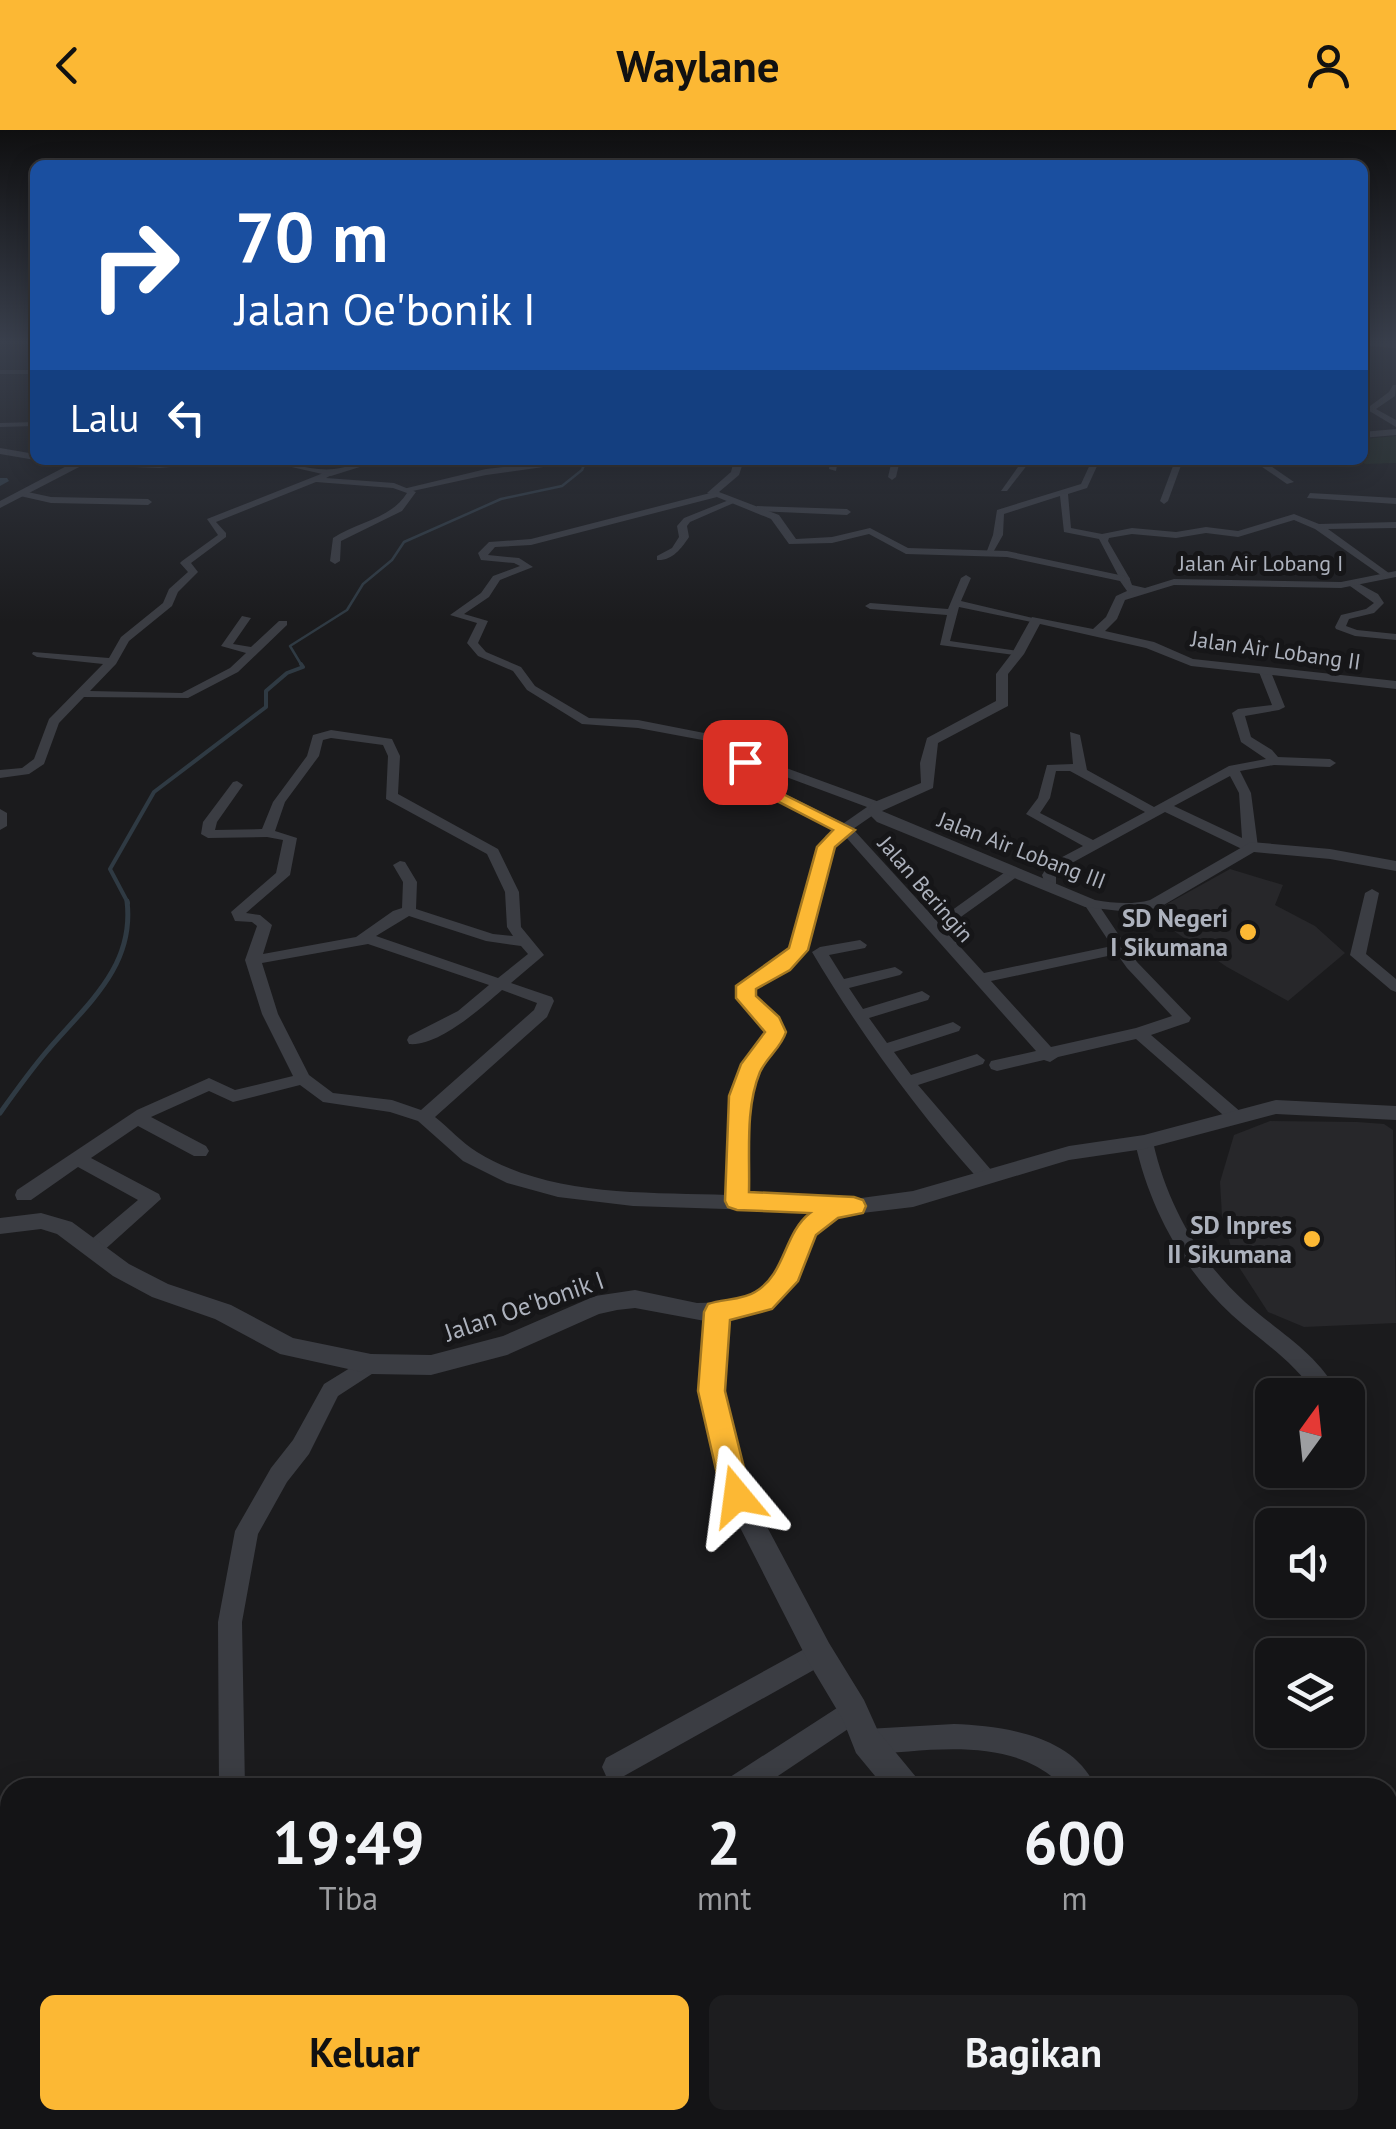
<!DOCTYPE html>
<html lang="id">
<head>
<meta charset="utf-8">
<style>
  body { margin:0; font-family:"PT Sans",sans-serif; background:#1d1d1f; color:#f1f3f6; height:100vh; display:flex; flex-direction:column; font-size:38px; white-space:nowrap }
  * { box-sizing:border-box; margin:0 }
  p { font-size:32px; color:#9d9ea1 }
  .icon { flex:none; width:55px; height:55px; fill:none; stroke:currentColor; stroke-width:2; stroke-linecap:round; stroke-linejoin:round }
  .map { position:relative; flex:1; overflow:hidden }
  .details { position:absolute; left:0px; top:1648px; width:1398px; height:352px; display:flex; flex-direction:column; background:#141416; border-radius:30px 30px 0 0; box-shadow:0 5px 25px #0003,0 0 0 2px #333335 }
  .details>* { flex:none }
  .hud { position:absolute; left:30px; top:30px; width:1338px; height:305px; border-radius:15px; box-shadow:0 5px 25px #0003,0 0 0 2px #333335; background:#1a4fa0; color:#fff; overflow:hidden }
  .needle { width:65px; rotate:15deg }
  .buttons { position:absolute; left:1255px; top:1248px; display:grid; gap:20px }
  .buttons a { display:grid; place-items:center; width:110px; height:110px; border-radius:15px; background:#141416; box-shadow:0 5px 25px #0003,0 0 0 2px #333335; font-size:50px }
  .pin { position:absolute; display:grid; place-items:center; width:85px; height:85px; color:#fff; margin:-42px; border-radius:20px; box-shadow:0 5px 15px #0006 }
  .me { position:absolute; width:110px; margin:-55px; rotate:344deg; stroke-linejoin:round; filter:drop-shadow(0 0 8px #0008) }
  .turn { display:flex; align-items:center; gap:35px; height:210px; padding:0 40px; font-size:45px }
  .turn .icon { width:130px; height:130px; stroke-width:2.5 }
  .turn b { display:block; font-size:70px; line-height:85px }
  .then { display:flex; align-items:center; height:95px; padding:0 40px; background:#0003; gap:20px; font-size:38px }
  .eta { display:flex; justify-content:space-evenly; align-items:center; height:170px; text-align:center }
  .eta b { font-size:60px; font-weight:600; line-height:70px }
  .button { display:flex; gap:20px; margin-top:auto; padding:20px 40px }
  .button a { flex:1; height:115px; border-radius:15px; background:#fcb834; color:#111; font-size:40px; font-weight:600; line-height:115px; text-align:center }
  .button a+a { background:#1d1d1f; color:#f1f3f6 }
  header { display:flex; justify-content:space-between; align-items:center; height:130px; padding:0 40px; background:#fcb834; color:#111; font-size:45px; font-weight:600 }
  .map>svg:first-child { display:block }
  .built { fill:#27272a }
  .green { fill:#202921 }
  .lines { fill:none; stroke-linecap:round; stroke-linejoin:round }
  .stream-far2 { stroke:#2f3a43; stroke-width:2.5 }
  .stream-far1 { stroke:#2f3a43; stroke-width:4 }
  .stream { stroke:#2f3a43; stroke-width:5 }
  .river { fill:#2f3a43; fill-rule:evenodd }
  .minor { fill:#3b3d43; fill-rule:evenodd }
  .tertiary { fill:#3b3d43; fill-rule:evenodd }
  .route { fill:#fcb834; stroke:#a47822; stroke-width:2.5 }
  .poi-dot { fill:#fcb834; stroke:#161618; stroke-width:4 }
  .labels { text-anchor:middle; stroke-width:10; stroke-linejoin:round; paint-order:stroke }
  .far-street-label { font-size:22px; fill:#adb2bd; stroke:#161618 }
  .poi-label { font-size:25px; font-weight:bold; fill:#adb2bd; stroke:#161618; text-anchor:end }
  .street-label { font-size:25px; fill:#adb2bd; stroke:#161618 }
</style>
</head>
<body>
<header><svg class="icon" aria-label="back" viewBox="0 0 24 24"><path d="M15 5l-7 7 7 7"/></svg>Waylane<svg class="icon" aria-label="person" viewBox="0 0 24 24"><circle cx="12" cy="8" r="4"/><path d="M4 21q1-7 8-7t8 7"/></svg></header>
<div class="map">
<svg width="1396" height="1999" viewBox="0 0 1396 1999">
  <rect width="100%" height="100%" fill="#1b1b1d"/>
  <g class="built">
    <polygon points="1230,739 1283,755 1275,775 1315,796 1345,823 1288,871 1227,837 1149,784"/>
    <polygon points="1270,991 1357,992 1384,994 1393,1000 1396,1193 1304,1197 1268,1182 1235,1131 1222,1086 1220,1052 1234,1005"/>
  </g>
  <polygon class="green" points="1396,306 1396,333 1366,334 1356,330 1362,330 1363,309"/>
  <g class="lines">
    <polyline class="stream-far2" points="302,536 290,516 347,480 363,454 392,430 404,412 501,369 562,356 582,340 586,330"/>
    <polyline class="stream-far1" points="128,773 110,739 154,662 266,577 266,561 287,543 303,537 301,534"/>
    <path class="stream" d="M0 983C15 962 30 941 47 921 86 875 135 837 127 771"/>
    <polygon class="river" points="0,348 7,348 9,351 0,356"/>
    <g class="minor">
      <polygon points="1362,212 1396,214 1396,218 1362,216"/>
      <rect x="0" y="240" width="35" height="4"/>
      <polygon points="35,292 35,296 0,297 0,293"/>
      <polygon points="830,330 838,330 836,341 829,339"/>
      <polygon points="892,330 900,330 896,347 892,350 888,347"/>
      <polygon points="1023,330 1031,330 1007,361 1001,361"/>
      <polygon points="1092,330 1183,330 1168,371 1164,374 1160,371 1173,336 1098,334 1087,358 1068,364 1071,398 1102,404 1132,398 1176,402 1206,397 1238,401 1294,384 1319,394 1396,392 1396,398 1328,399 1393,446 1385,448 1315,399 1294,390 1238,407 1206,403 1176,408 1132,404 1109,408 1108,411 1130,449 1125,452 1120,449 1099,409 1064,402 1060,366 1004,384 1003,405 991,426 985,426 993,405 997,380 1081,354"/>
      <polygon points="1252,330 1262,330 1294,352 1287,354"/>
      <path d="M331 340 335 343 326 348 394 353 416 362 402 381 341 411 340 431 335 434 330 431 333 408C357 392 391 389 407 363L393 358 316 352 216 392 226 403V407L191 433 198 442 178 462 172 476 129 511 116 534 90 561 182 563 230 538 246 523 221 516 242 486 251 488 233 514 251 517 279 491H287V495L238 542 188 568 84 567 59 593 44 634 29 644 0 648V640L22 638 34 629 49 589 103 534 37 527 32 524 33 522 109 528 121 507 163 473 169 459 188 442 180 433 182 431 218 405 207 389Z"/>
      <polygon points="23,361 51,367 148,369 152,372 148,375 51,373 20,366"/>
      <path d="M714 362 717 367 531 415 495 417 488 425 519 428 533 437 500 450 489 467 464 484 488 491 478 513 486 522 521 537 535 556 589 588 638 590 750 612 778 635 882 673V679L853 699 937 791 1008 740H1018V746L944 799 984 843 1112 816 1084 774 1086 771H1096L1137 832 1191 888 1189 892 1151 905 1242 983 1245 987 1242 991H1230L1136 909 1058 927 1050 932 1044 930 997 941 991 939 989 935 991 931 1036 921 844 705 833 717 806 820 788 839 754 858V866C765 876 782 886 783 902 783 918 764 928 758 941 742 978 748 1026 746 1066L846 1069 853 1071 855 1076 853 1081 846 1083 633 1076 558 1067 507 1053 463 1031 418 991 390 982 323 972 300 955 233 972 209 961 151 987 206 1016 209 1021 206 1026H194L138 996 91 1028 159 1064 161 1069 101 1123 94 1126 87 1123 84 1118 87 1113 138 1070 78 1037 31 1070H17L15 1065 17 1060 137 980 209 948 235 960 293 946 262 884 245 830 257 796 252 792 235 791 231 782 276 743 283 710 267 707 208 708 201 704 203 692 233 652 237 651 243 655 217 692 215 700 262 699 273 672 307 626 313 605 331 600 392 609 400 626 398 664 498 719 519 762 521 797 544 825 511 853 552 867 554 871 547 887 435 987C449 998 462 1013 477 1022 550 1067 645 1062 728 1065L732 967 744 935 765 909 767 901 765 893 738 868V856L778 833 791 819 819 717 826 705 835 699 748 655 739 637 740 617 638 598 582 594 527 560 513 541 478 526 467 513 477 493 450 485 481 463 493 446 520 436 514 433 481 430 478 423 489 412 531 409ZM331 608 383 615 388 626 386 669 487 724 505 762 507 797 513 806 493 804 416 779 417 752 405 732 400 731 393 735 403 752 402 778 393 781 356 807 263 824 272 795 260 785 246 783 290 745 297 708 275 701 285 672 319 626 323 610ZM752 627 770 641 867 677 844 693 757 650 751 637ZM409 786 486 811 521 816 528 824 498 848 376 806ZM368 814 489 855 458 881 409 906 407 910 409 914C438 917 481 878 502 860L537 873 534 880 421 980 392 970 333 963 309 945 278 884 262 833ZM1117 824 1127 838 1172 886 1136 898 1051 917 991 851Z"/>
      <polygon points="1310,363 1396,368 1396,374 1307,368"/>
      <path d="M729 370 736 372 690 392 687 396 689 407C681 419 672 431 657 430V426L672 418 679 407 677 396 684 388Z"/>
      <polygon points="757,376 847,379 851,382 847,385 754,381"/>
      <polygon points="966,445 971,448 961,471 1041,490 1036,493 959,477 950,511 1018,521 1022,522 1022,526 940,515 947,485 870,479 865,476 870,473 948,479 961,448"/>
      <polygon points="1354,451 1378,464 1384,473 1374,483 1349,489 1346,496 1357,500 1396,504 1396,510 1355,506 1336,499 1335,497 1341,485 1366,479 1374,473 1350,456 1349,454"/>
      <path d="M1265 539 1271 542 1285 577 1279 580 1245 586 1251 607 1272 620 1278 627 1330 629 1336 633 1330 637 1274 635 1240 641 1251 663 1258 717 1256 720H1244L1165 682 1059 740 1056 745V757H1046L1042 745 1049 734 1083 716 1026 684 1038 668 1047 635 1073 634 1070 602 1080 605 1087 640 1154 677 1229 636 1266 629 1241 612 1232 583 1238 579 1272 575 1259 542ZM1056 641H1070L1145 682 1093 710 1040 683 1050 668ZM1230 646 1239 663 1242 708 1174 676Z"/>
      <polygon points="0,679 7,683 7,696 0,700"/>
      <polygon points="1372,759 1379,763 1366,824 1396,849 1396,862 1391,860 1350,825 1365,763"/>
      <path d="M860 810 867 815 865 818 829 825 844 849 895 837 903 842 900 845 849 858 863 879 922 861 930 866 928 870 869 888 887 913 953 892 961 897 959 901 894 922 911 945 977 924 985 930 983 934 918 955 992 1041 995 1046 992 1051H980C916 980 860 903 812 822L820 817Z"/>
      <path d="M1144 1006 1153 1012C1167 1074 1198 1129 1245 1172 1278 1202 1318 1223 1339 1265H1316C1294 1231 1262 1212 1232 1185 1183 1140 1149 1077 1135 1012Z"/>
      <polygon points="371,1225 378,1228 381,1234 378,1240 338,1266 309,1324 287,1352 258,1404 242,1492 245,1658 219,1658 218,1492 235,1401 271,1338 293,1310 324,1254"/>
      <polygon points="819,1511 828,1514 831,1523 828,1532 624,1646 615,1650 606,1646 602,1637 606,1628"/>
      <polygon points="854,1567 863,1571 867,1580 863,1589 760,1658 723,1658 727,1649"/>
      <path d="M954 1594C1003 1596 1074 1605 1096 1658H1064C1016 1605 931 1620 867 1625L858 1621 854 1612 858 1603 867 1599Z"/>
      <polygon points="1396,1761 1396,1792 1388,1795 1388,1764"/>
      <polygon points="588,1990 624,1990 628,1999 592,1999"/>
      <polygon points="1193,1990 1225,1990 1222,1999 1190,1999"/>
      <polygon points="1338,1990 1374,1990 1378,1999 1342,1999"/>
    </g>
    <g class="tertiary">
      <polygon points="1393,255 1396,255 1395,266 1376,279 1396,290 1396,297 1366,279 1389,262"/>
      <polygon points="1396,299 1396,305 1362,308 1362,302"/>
      <polygon points="0,318 35,324 35,330 0,324"/>
      <polygon points="78,330 253,330 159,338 83,335 0,378 0,371"/>
      <path d="M261 330C285 330 311 342 334 339 351 337 364 330 382 330L331 346Z"/>
      <polygon points="564,330 593,330 486,345 408,362 403,359 486,339"/>
      <path d="M734 330H744L739 345 719 362 779 385 796 409 832 407 870 398 908 418 1007 421 1129 447 1132 455 1145 458 1174 449 1341 452 1396 441V447L1341 458 1174 455 1125 470 1117 489 1105 501 1154 512 1193 529 1396 551V559L1191 536 1146 518 1040 494 1024 524 1008 544V576L938 613 933 658 882 681 1095 770C1113 773 1132 775 1150 770L1251 712 1330 719 1396 731V741L1330 729 1254 722 1162 776 1138 783 1085 777 877 692 867 682 872 673 921 653 920 633 927 608 996 571V544L1012 523 1032 487 1093 499 1106 487 1116 466 1127 461 1120 451 1007 427 906 424 869 404 832 413 789 414 771 389 707 363 731 342Z"/>
      <polygon points="1276,970 1396,976 1396,990 1276,984 1144,1019 1069,1030 913,1077 837,1086 815,1105 797,1150 770,1179 728,1191 724,1261 749,1363 829,1513 864,1570 878,1601 916,1647 920,1658 885,1658 856,1623 843,1590 809,1533 724,1366 700,1261 705,1191 635,1178 617,1180 599,1184 507,1225 431,1245 371,1244 280,1224 215,1189 152,1167 113,1146 57,1104 41,1099 0,1104 0,1088 41,1083 72,1092 129,1134 168,1154 231,1175 293,1208 371,1224 431,1225 503,1206 595,1166 635,1160 697,1173 731,1172 755,1165 780,1139 798,1094 824,1073 913,1061 1069,1016 1144,1005"/>
      <polygon points="1031,1990 1067,1990 1069,1999 1033,1999"/>
    </g>
  </g>
  <linearGradient id="sky" x2="0" y2="1"><stop stop-color="#0f0f10"/><stop offset="0.43" stop-color="#393f4c"/><stop offset="1" stop-color="#393f4c" stop-opacity="0"/></linearGradient>
  <rect width="1396" height="492" fill="url(#sky)"/>
  <path class="route" d="M745 627 750 629 759 649 771 658 855 700 835 717 808 820 790 840 756 859V866L779 887 786 902C781 918 767 927 760 942 745 978 750 1023 749 1062L854 1067 863 1070 866 1076 863 1083 838 1088 816 1105 798 1151 772 1179 730 1190 725 1261 751 1366 747 1376 737 1380 726 1376 722 1366 698 1261 704 1182 708 1174C722 1169 743 1170 755 1162 786 1144 783 1104 810 1083L737 1080 728 1077 725 1071 729 966 741 934 765 902 736 868V856L789 818 817 717 833 700 746 655 737 632Z"/>
  <g class="poi-dot">
    <circle cx="1248" cy="802" r="10"/>
    <circle cx="1312" cy="1109" r="10"/>
  </g>
  <g class="labels">
    <g class="far-street-label">
      <text x="1261" y="441">Jalan Air Lobang I</text>
      <text transform="translate(1276 520) rotate(8)" y="8">Jalan Air Lobang II</text>
      <text transform="translate(1022 720) rotate(21)" y="8">Jalan Air Lobang III</text>
      <text transform="translate(926 759) rotate(49)" y="8">Jalan Beringin</text>
    </g>
    <g class="poi-label">
      <text x="1228" y="797">SD Negeri<tspan x="1228" dy="29">I Sikumana</tspan></text>
      <text x="1292" y="1104">SD Inpres<tspan x="1292" dy="29">II Sikumana</tspan></text>
    </g>
    <g class="street-label">
      <text transform="translate(524 1176) rotate(-19)" y="9">Jalan Oe'bonik I</text>
    </g>
  </g>
</svg>
<div class="buttons">
<a><svg class="needle" viewBox="-14 -14 28 28"><path d="M0-13l5 13h-10z" fill="#e53935"/><path d="M0 13l5-13h-10z" fill="#9d9ea1"/></svg></a>
<a><svg class="icon" aria-label="sound" viewBox="0 0 24 24"><path d="M4 9h4l5-4v14l-5-4H4zM17 9q2 3 0 6"/></svg></a>
<a><svg class="icon" aria-label="layers" viewBox="0 0 24 24"><path d="M12 4l9 5-9 5-9-5zM3 14l9 5 9-5"/></svg></a>
</div>
<div class="pin" style="left:745px;top:632px;background:#d93025"><svg class="icon" aria-label="arrive" viewBox="0 0 24 24"><path d="M6 21V4h12l-3 4 3 4H6"/></svg></div>
<svg class="me" style="left:737px;top:1366px" viewBox="-20 -20 40 40"><path d="M0-17L14 15 0 8-14 15z" fill="#fcb834" stroke="#fff" stroke-width="4"/></svg>
<div class="hud">
<div class="turn"><svg class="icon" aria-label="right" viewBox="0 0 24 24"><path d="M7 20v-9h11M14 6l5 5-5 5"/></svg><div><b>70 m</b>Jalan Oe'bonik I</div></div>
<div class="then">Lalu<svg class="icon" aria-label="left" viewBox="0 0 24 24"><path d="M17 20v-9H6M10 6l-5 5 5 5"/></svg></div>
</div>
<section class="details">
<div class="eta">
<div><b>19:49</b><p>Tiba</p></div>
<div><b>2</b><p>mnt</p></div>
<div><b>600</b><p>m</p></div>
</div>
<div class="button"><a>Keluar</a><a>Bagikan</a></div>
</section>
</div>
</body>
</html>
